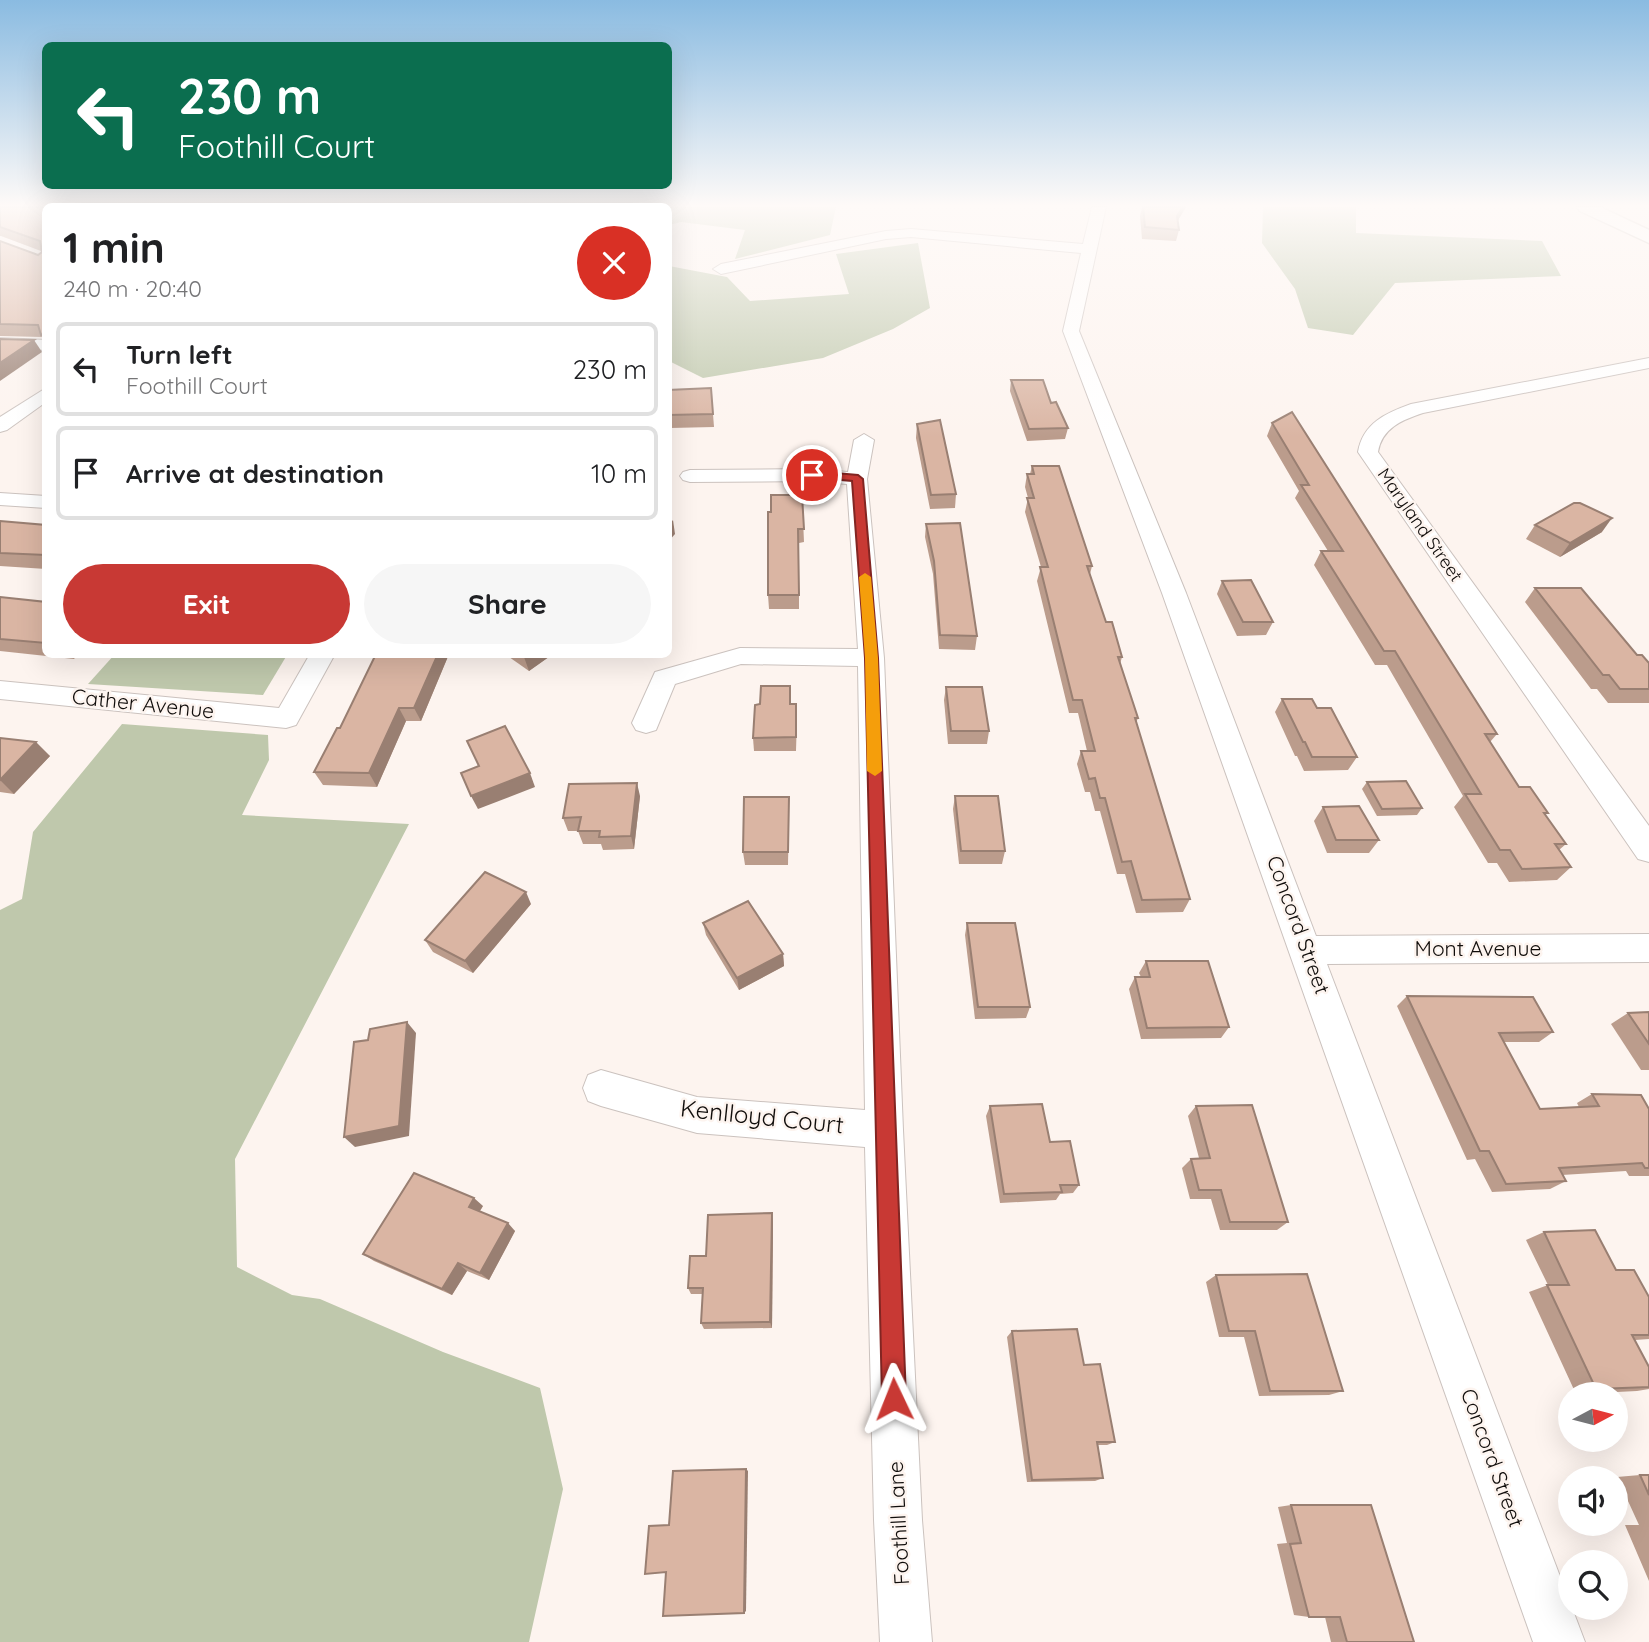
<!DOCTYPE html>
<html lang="en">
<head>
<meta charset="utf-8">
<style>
  body { margin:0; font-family:Quicksand,sans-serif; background:#f6f6f6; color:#202124; height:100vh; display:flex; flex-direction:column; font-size:26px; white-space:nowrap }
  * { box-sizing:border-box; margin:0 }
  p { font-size:23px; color:#757577 }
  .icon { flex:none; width:38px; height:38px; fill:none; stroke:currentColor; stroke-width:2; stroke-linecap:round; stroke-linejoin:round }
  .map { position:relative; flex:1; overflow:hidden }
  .details { position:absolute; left:42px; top:203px; width:630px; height:455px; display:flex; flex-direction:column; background:#fff; border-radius:10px; box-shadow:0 7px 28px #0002 }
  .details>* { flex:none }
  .hud { position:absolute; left:42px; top:42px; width:630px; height:147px; border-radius:10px; box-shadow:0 7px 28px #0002; background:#0b6e4f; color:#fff; overflow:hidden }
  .needle { width:46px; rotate:83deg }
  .fabs { position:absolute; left:1558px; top:1382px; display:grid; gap:14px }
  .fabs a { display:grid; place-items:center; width:70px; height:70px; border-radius:50%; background:#fff; box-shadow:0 7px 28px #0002; font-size:35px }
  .pin { position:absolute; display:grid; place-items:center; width:60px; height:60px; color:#fff; margin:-30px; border:4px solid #fff; border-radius:50%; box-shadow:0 2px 7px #0007 }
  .me { position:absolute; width:77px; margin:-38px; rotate:358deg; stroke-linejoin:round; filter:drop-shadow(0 0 5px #0008) }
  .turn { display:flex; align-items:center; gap:24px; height:147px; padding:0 21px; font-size:32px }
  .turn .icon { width:91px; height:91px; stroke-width:2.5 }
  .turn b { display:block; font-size:49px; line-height:60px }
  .round { display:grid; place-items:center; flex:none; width:74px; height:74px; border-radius:37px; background:#f6f6f6 }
  .headline { display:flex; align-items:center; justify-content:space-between; height:119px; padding:0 21px }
  h1 { font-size:42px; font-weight:800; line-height:52px }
  .button { display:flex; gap:14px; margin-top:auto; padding:14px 21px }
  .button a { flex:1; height:80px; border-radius:42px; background:#c83934; color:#fff; font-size:28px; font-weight:800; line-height:80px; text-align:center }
  .button a+a { background:#f6f6f6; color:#202124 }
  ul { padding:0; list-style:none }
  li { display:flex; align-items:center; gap:21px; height:94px; margin:0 14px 10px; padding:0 7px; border:4px solid #e0e0e0; border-radius:10px }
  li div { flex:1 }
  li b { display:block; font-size:26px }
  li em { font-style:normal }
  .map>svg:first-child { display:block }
  .green { fill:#bfc8ac }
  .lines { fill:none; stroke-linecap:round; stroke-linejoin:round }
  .street-casing { stroke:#cbc2be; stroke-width:2 }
  .secondary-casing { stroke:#cbc2be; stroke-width:3 }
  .street { fill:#fff; fill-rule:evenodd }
  .secondary { fill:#fff; fill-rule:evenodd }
  .wall { fill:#bb9c8c }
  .shaded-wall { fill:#997f72 }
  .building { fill:#dab5a3; stroke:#997f72; stroke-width:2 }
  .route { fill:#c83934; stroke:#822522; stroke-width:2 }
  .slow { fill:#f59e0b }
  .labels { text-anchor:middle; stroke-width:5; stroke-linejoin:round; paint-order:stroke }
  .far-street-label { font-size:18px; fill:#100d0b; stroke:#fdf4ef }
  .street-label { font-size:21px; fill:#100d0b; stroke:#fdf4ef }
  .near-street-label { font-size:24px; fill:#100d0b; stroke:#fdf4ef }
</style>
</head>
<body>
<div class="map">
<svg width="1649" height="1642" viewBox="0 0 1649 1642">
  <rect width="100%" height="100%" fill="#fdf4ef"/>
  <g class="green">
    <polygon points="669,207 836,207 830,235 735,259 745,230 681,222 669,225"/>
    <polygon points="1263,207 1356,207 1356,233 1542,241 1561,276 1395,283 1353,335 1308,328 1295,289 1262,243"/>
    <polygon points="918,243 930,308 893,329 823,358 703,378 669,361 669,266 727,277 750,301 849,294 836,254"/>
    <polygon points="115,654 287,654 287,655 263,695 88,684"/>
    <polygon points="122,724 268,735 269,760 242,815 409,824 235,1159 237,1267 292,1295 320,1299 443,1352 540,1388 563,1489 529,1642 0,1642 0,910 22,899 33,832"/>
  </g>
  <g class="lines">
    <defs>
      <g id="street">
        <polygon points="1092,207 1106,207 1079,331 1186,593 1316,936 1649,934 1649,962 1327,964 1585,1642 1533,1642 1162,593 1063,331 1081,253 911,237 886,239 721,274 713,269 721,264 886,231 911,229 1083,244"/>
        <polygon points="0,338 46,340 46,350 0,348"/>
        <path d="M1649 358V368L1423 413C1402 420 1382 428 1378 452L1649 826V862L1638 859 1358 452C1363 423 1386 413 1411 404Z"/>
        <polygon points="46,388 46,402 7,430 0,432 0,417"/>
        <polygon points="864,434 874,440 867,479 884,658 903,1130 922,1520 932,1642 880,1642 874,1520 865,1147 697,1133 601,1106 588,1101 583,1088 588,1075 601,1070 697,1097 865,1110 858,666 741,664 675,684 656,730 646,733 636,730 632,723 655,672 740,648 858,649 847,484 812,481 690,482 683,480 680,476 683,472 690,470 812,469 848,472 854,440"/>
        <polygon points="0,493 46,496 46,508 0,505"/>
        <polygon points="310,654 335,654 296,725 286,728 0,699 0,681 279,708"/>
      </g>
      <polygon id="secondary" points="1577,207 1600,207 1649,230 1649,243 1580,211"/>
    </defs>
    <use href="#street" class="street-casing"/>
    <use href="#secondary" class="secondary-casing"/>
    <use href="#street" class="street"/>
    <use href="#secondary" class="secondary"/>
  </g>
  <g class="wall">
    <polygon points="0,207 46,207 46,343 42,337 0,336 0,241 38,255 42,252 41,251 1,236 0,236"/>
    <polygon points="1142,207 1186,207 1177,221 1179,230 1176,241 1142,239 1140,216"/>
    <polygon points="1011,380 1051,403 1068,428 1065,439 1027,441 1010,391"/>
    <polygon points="711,388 714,427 670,428 668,417 668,390"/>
    <polygon points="1272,423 1497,734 1490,742 1519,787 1548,813 1545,815 1566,844 1559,850 1571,867 1557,880 1509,882 1497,863 1488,863 1454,807 1463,796 1387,665 1375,665 1314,565 1321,551 1328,551 1295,498 1299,491 1267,436"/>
    <polygon points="917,424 956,494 955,508 930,509 916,438"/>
    <polygon points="1032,466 1092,566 1090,574 1106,622 1122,657 1120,664 1138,718 1136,723 1190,899 1183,912 1136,913 1125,874 1117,874 1100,811 1095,811 1090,792 1085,792 1077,764 1081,751 1087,751 1078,713 1069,713 1037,581 1041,567 1025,512 1028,498 1025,487 1027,474 1030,474"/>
    <polygon points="802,495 804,542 799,543 799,609 769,609 768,595 771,512"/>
    <polygon points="0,521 46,525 46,569 0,566"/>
    <polygon points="926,524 977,636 975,650 939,649 933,574 925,537"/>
    <polygon points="1535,525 1602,532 1560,557 1526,539"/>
    <polygon points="1222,581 1273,622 1266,635 1237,636 1217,594"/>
    <polygon points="1535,588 1649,663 1649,703 1608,703 1597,689 1591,689 1525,602"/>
    <polygon points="0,597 46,602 46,654 78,654 74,659 0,651"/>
    <polygon points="449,654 421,721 406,721 377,787 323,785 314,772 340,728"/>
    <polygon points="505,654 553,654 529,671"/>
    <polygon points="946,687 989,731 987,744 948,744 944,700"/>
    <polygon points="1282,699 1317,708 1357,757 1348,770 1304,771 1297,756 1295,756 1275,712"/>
    <polygon points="791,704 797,718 796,751 754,751 753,738"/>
    <polygon points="0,738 50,756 14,794 0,792"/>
    <polygon points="1367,782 1422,808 1417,815 1377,816 1362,789"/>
    <polygon points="640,796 634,849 603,850 601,844 583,844 578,831 568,831 563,818"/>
    <polygon points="955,796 1005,851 1002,864 959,864 953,809"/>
    <polygon points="1323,807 1379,840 1369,853 1327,853 1314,821"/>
    <polygon points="789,810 788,865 745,865 743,852"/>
    <polygon points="531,904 473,973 433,952 425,940"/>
    <polygon points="703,923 783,954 784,966 739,990 706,935"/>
    <polygon points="967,923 1030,1007 1026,1018 975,1019 965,935"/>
    <polygon points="1146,961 1229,1027 1221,1038 1141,1039 1129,989 1135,977 1141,977 1139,973"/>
    <polygon points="1407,996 1553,1032 1539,1042 1504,1042 1540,1109 1579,1107 1577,1103 1592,1094 1649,1109 1649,1176 1629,1176 1626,1171 1562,1175 1566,1181 1550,1189 1492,1192 1475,1159 1467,1160 1397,1006"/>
    <polygon points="1649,1012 1649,1070 1641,1070 1611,1024 1628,1013"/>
    <polygon points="990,1106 1050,1142 1079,1185 1073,1193 1060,1194 1056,1200 1000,1203 986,1116"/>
    <polygon points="1196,1106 1288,1222 1277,1230 1220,1230 1211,1199 1190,1199 1182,1168 1191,1159 1199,1158 1188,1116"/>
    <polygon points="483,1206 480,1211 515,1231 489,1280 467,1271 452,1295 374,1261 363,1254"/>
    <polygon points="772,1213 773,1222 772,1328 704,1329 701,1323 703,1294 691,1294 688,1288 706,1256"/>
    <polygon points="1544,1232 1616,1270 1649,1297 1649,1339 1635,1340 1649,1367 1649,1389 1637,1391 1576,1394 1529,1292 1548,1285 1526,1240"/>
    <polygon points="1216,1275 1343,1391 1329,1395 1259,1396 1244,1337 1219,1337 1206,1282"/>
    <polygon points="1012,1331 1084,1365 1115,1442 1107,1445 1098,1445 1103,1478 1095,1481 1027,1482 1007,1337"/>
    <polygon points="1640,1475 1649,1475 1649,1581 1625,1525 1639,1525 1617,1477"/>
    <polygon points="1291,1505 1414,1642 1331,1642 1325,1617 1309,1617 1294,1615 1277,1544 1287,1543 1278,1507"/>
  </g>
  <g class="shaded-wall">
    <polygon points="1183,207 1186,207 1174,227 1177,216"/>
    <polygon points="46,332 46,343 41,335"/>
    <polygon points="34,340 42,352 0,381 0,363"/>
    <polygon points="1612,518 1602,532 1560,557 1570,543"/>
    <polygon points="673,520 675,534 668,542 668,526"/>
    <polygon points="438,654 449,654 421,721 414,708"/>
    <polygon points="528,654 553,654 529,671 524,657"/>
    <polygon points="399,708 406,721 377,787 369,773"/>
    <polygon points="36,742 50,756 14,794 0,780"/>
    <polygon points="530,773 535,787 478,809 471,796"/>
    <polygon points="637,783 640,796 634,849 631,836"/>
    <polygon points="526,892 531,904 473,973 465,961"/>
    <polygon points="783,954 784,966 739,990 737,978"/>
    <polygon points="407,1022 416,1033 409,1136 355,1147 344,1137"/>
    <polygon points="474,1198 483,1206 477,1215 469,1207"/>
    <polygon points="772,1213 773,1222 772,1328 770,1322"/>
    <polygon points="508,1223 515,1231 489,1280 480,1273"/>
    <polygon points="458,1263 467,1271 452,1295 442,1289"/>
    <polygon points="746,1469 748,1471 746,1611 744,1613"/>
  </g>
  <g class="building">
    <polygon points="0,207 46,207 46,332 41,335 38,325 0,324 0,241 38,255 42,252 40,241 0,227"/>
    <polygon points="1143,207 1183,207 1177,216 1179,230 1145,227"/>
    <polygon points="0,339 34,340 0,363"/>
    <polygon points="1011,380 1043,380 1051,403 1056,402 1068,428 1029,429"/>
    <polygon points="711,388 713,414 668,415 668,390"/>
    <polygon points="1292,412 1497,734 1485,734 1519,787 1530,787 1548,813 1544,813 1566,844 1555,844 1571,867 1522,869 1510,850 1500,850 1465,794 1481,794 1395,651 1384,651 1321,551 1343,551 1301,485 1309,485 1272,423"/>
    <polygon points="940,420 956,494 931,495 917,424"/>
    <polygon points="1032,466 1059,466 1092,566 1087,566 1106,622 1112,622 1122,657 1118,657 1138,718 1135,718 1190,899 1142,900 1131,861 1122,862 1105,798 1100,798 1095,778 1089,779 1081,751 1095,751 1082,700 1073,700 1040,567 1048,567 1027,498 1034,498 1027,474 1034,474"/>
    <polygon points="771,495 802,495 804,529 798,529 799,595 768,595 768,512 771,512"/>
    <polygon points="1574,503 1580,503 1612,518 1570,543 1535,525"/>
    <polygon points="0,521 46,525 46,555 0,553"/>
    <polygon points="960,523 977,636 940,635 934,561 926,524"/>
    <polygon points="1251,580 1273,622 1243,622 1222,581"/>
    <polygon points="1535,588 1581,588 1637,655 1642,655 1649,663 1649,689 1620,689 1609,675 1603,675"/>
    <polygon points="0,597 46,602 46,643 0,639"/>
    <polygon points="376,654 438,654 414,708 399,708 369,773 314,772 337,728 340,728"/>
    <polygon points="761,686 790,686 790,704 796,704 796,737 753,738 755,705 760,704"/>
    <polygon points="946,687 982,687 989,731 951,731"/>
    <polygon points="1282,699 1312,699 1317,708 1331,708 1357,757 1312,757 1305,742 1303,742"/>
    <polygon points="505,726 530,773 471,796 461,773 479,766 467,741"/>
    <polygon points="0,738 36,742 0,780"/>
    <polygon points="1406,781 1422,808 1382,809 1367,782"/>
    <polygon points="637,783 631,836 599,837 600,831 578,831 581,817 563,818 569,784"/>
    <polygon points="955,796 998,796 1005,851 961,851"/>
    <polygon points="744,797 789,797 788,852 743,852"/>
    <polygon points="1359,806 1379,840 1336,840 1323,807"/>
    <polygon points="485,872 526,892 465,961 425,940"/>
    <polygon points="748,901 783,954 737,978 703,923"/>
    <polygon points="967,923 1015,923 1030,1007 978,1007"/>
    <polygon points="1146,961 1208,961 1229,1027 1147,1028 1135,977 1150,977"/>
    <polygon points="1407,996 1533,997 1553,1032 1499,1033 1540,1109 1599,1106 1592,1094 1641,1095 1649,1109 1649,1168 1645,1168 1642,1163 1559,1168 1566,1181 1506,1184 1489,1151 1480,1151"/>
    <polygon points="1649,1012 1649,1044 1628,1013"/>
    <polygon points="407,1022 399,1126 344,1137 354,1042 368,1040 370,1029"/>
    <polygon points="1042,1104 1050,1142 1070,1141 1079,1185 1060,1185 1062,1192 1004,1194 990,1106"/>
    <polygon points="1252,1105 1288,1222 1230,1222 1221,1190 1199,1190 1191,1159 1210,1158 1196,1106"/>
    <polygon points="414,1173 474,1198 469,1207 508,1223 480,1273 458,1263 442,1289 363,1254"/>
    <polygon points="772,1213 770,1322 701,1323 703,1288 688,1288 690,1256 706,1256 708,1215"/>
    <polygon points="1595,1230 1616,1270 1634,1270 1649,1297 1649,1335 1632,1335 1649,1367 1649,1387 1596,1389 1547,1285 1569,1285 1544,1232"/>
    <polygon points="1307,1274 1343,1391 1270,1391 1255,1331 1229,1331 1216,1275"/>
    <polygon points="1077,1329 1084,1365 1100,1364 1115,1442 1097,1442 1103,1478 1032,1480 1012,1331"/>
    <polygon points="746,1469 744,1613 663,1616 666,1572 645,1574 649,1526 669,1525 673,1471"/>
    <polygon points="1640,1475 1649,1475 1649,1495"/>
    <polygon points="1291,1505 1371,1505 1414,1642 1347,1642 1340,1617 1309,1617 1290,1544 1301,1543"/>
  </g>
  <linearGradient id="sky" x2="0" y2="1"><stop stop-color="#8abbe1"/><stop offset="0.47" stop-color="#fefaf8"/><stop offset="1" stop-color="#fefaf8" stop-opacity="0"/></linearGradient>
  <rect width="1649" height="437" fill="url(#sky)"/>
  <polygon class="route" points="812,471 858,475 863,479 878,658 906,1399 902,1408 894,1411 885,1408 882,1399 865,658 852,481 808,477 806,475"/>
  <polygon class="slow" points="865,573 871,577 878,658 882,771 875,776 867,771 865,658 859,577"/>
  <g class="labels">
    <g class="far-street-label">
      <text transform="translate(1420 525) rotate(55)" y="6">Maryland Street</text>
    </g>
    <g class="street-label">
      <text transform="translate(143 704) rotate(6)" y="7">Cather Avenue</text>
      <text transform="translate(1298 925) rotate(70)" y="7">Concord Street</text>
      <text x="1478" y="956">Mont Avenue</text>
      <text transform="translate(1492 1458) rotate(70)" y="7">Concord Street</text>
      <text transform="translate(899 1523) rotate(-93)" y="7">Foothill Lane</text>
    </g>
    <g class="near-street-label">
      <text transform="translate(762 1117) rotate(6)" y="8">Kenlloyd Court</text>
    </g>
  </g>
</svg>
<div class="fabs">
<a><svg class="needle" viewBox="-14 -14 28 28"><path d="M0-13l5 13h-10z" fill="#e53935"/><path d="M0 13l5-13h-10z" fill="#757577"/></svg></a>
<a><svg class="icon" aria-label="sound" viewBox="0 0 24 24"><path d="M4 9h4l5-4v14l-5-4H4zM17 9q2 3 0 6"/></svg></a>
<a><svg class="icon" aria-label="search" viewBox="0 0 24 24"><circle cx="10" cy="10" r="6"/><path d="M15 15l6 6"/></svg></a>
</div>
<div class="pin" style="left:812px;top:475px;background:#d93025"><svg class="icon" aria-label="arrive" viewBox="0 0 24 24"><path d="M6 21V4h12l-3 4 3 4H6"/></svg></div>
<svg class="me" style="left:894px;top:1399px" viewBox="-20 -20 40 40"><path d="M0-17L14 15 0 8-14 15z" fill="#c83934" stroke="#fff" stroke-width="4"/></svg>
<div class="hud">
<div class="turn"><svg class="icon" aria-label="left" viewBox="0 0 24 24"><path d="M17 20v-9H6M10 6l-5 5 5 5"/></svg><div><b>230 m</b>Foothill Court</div></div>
</div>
<section class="details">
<div class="headline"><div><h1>1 min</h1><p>240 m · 20:40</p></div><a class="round" style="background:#d93025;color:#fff"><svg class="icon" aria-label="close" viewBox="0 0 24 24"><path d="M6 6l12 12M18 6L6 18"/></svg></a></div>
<ul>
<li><svg class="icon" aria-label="left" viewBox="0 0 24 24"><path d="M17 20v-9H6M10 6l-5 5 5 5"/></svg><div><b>Turn left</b><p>Foothill Court</p></div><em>230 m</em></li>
<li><svg class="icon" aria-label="arrive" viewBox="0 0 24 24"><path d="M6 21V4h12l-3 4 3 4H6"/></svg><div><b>Arrive at destination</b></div><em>10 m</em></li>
</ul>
<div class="button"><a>Exit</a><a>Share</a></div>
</section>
</div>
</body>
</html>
